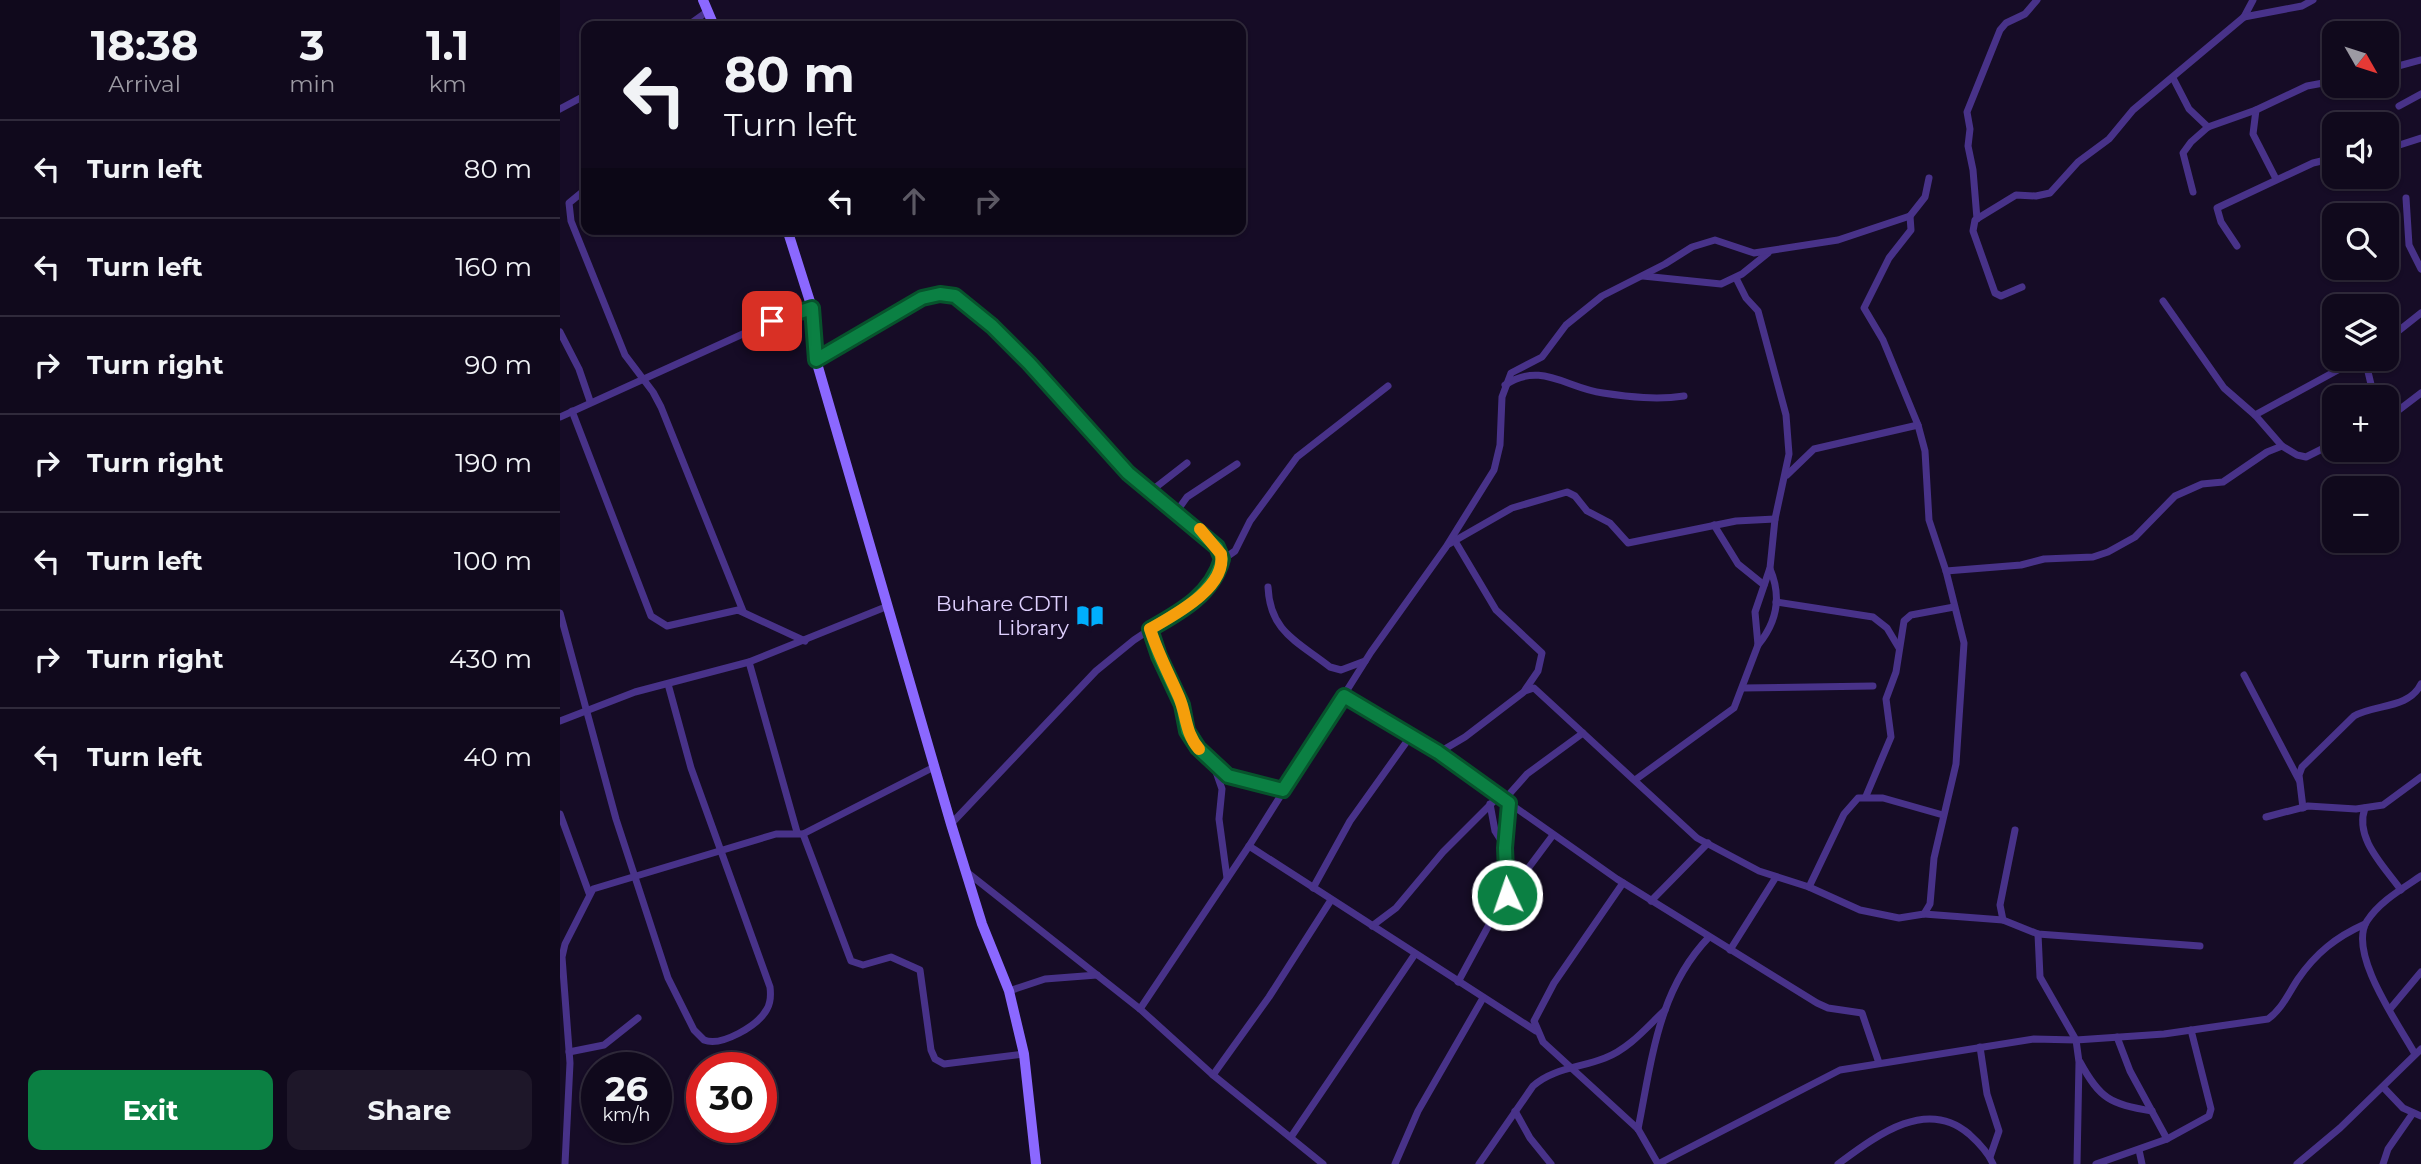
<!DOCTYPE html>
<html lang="en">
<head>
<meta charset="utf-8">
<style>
  body { margin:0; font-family:Montserrat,sans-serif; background:#1e1729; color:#f1f3f6; height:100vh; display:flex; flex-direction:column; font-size:26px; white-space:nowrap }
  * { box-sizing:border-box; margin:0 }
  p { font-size:23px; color:#9c9aa3 }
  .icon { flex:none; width:38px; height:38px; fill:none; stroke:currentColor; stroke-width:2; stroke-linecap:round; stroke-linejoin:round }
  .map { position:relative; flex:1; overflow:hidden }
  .drawer { display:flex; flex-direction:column; background:#10091c; width:560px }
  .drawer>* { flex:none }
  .guide { position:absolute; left:21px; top:21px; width:665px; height:214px; border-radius:14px; box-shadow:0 2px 5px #0004,0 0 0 2px #302a3b; background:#10091c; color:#f1f3f6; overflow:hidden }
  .needle { width:46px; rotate:129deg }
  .fabs { position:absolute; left:1762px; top:21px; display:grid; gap:14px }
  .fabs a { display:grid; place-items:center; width:77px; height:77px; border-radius:14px; background:#10091c; box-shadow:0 2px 5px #0004,0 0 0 2px #302a3b; font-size:35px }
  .speed { position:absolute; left:21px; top:1052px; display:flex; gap:14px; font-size:35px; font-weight:700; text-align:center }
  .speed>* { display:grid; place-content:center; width:91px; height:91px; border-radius:50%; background:#10091c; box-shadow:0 2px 5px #0004,0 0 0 2px #302a3b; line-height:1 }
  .speed small { font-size:18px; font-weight:400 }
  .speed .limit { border:10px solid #d22; background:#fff; color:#111 }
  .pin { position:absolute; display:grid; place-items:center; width:60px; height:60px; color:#fff; margin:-30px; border-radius:14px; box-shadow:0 4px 10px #0006 }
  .me { position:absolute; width:77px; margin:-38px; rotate:357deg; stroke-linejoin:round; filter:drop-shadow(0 0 5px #0008) }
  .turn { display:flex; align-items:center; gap:24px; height:147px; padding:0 28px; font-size:32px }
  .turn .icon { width:91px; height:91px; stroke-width:2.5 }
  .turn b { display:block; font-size:49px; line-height:60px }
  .lanes { display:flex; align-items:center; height:66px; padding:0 28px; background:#0003; justify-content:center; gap:35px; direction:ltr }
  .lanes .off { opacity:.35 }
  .eta { display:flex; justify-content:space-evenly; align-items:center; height:119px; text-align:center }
  .eta b { font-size:42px; font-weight:700; line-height:49px }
  .primary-button { display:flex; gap:14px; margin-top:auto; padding:14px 28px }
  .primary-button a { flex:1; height:80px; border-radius:14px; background:#0b8043; color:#fff; font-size:28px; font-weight:700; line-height:80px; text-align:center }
  .primary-button a+a { background:#1e1729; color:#f1f3f6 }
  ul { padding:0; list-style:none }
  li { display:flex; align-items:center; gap:21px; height:98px; padding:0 28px; border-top:2px solid #302a3b }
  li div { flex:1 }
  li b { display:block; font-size:26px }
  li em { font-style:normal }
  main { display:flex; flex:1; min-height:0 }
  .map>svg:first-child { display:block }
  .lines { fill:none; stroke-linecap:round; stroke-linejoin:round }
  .minor { stroke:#483289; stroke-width:7 }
  .secondary { stroke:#8b68ff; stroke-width:10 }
  .route-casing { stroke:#07532c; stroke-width:18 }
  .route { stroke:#0b8043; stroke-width:12 }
  .slow { stroke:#f59e0b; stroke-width:12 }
  .labels { text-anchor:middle; stroke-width:5; stroke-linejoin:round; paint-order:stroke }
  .poi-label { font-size:21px; fill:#e0d1ff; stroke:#160c26; text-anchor:end }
</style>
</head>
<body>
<main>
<section class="drawer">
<div class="eta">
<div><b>18:38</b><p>Arrival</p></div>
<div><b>3</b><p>min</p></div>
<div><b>1.1</b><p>km</p></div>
</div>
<ul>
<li><svg class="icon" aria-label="left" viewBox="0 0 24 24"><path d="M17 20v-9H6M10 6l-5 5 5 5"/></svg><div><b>Turn left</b></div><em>80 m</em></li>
<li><svg class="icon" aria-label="left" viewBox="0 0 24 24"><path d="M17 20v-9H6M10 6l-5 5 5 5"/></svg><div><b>Turn left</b></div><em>160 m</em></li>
<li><svg class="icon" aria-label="right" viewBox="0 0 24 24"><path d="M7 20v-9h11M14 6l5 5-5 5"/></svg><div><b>Turn right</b></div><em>90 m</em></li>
<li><svg class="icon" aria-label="right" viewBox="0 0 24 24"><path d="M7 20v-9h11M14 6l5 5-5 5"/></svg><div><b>Turn right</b></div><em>190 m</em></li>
<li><svg class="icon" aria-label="left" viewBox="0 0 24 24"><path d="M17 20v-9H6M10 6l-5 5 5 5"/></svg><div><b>Turn left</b></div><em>100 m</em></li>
<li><svg class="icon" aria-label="right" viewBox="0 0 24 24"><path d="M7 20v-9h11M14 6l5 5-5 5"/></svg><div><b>Turn right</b></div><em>430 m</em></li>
<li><svg class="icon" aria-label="left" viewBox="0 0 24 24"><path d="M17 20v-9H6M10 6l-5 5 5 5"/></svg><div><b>Turn left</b></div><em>40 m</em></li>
</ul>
<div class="primary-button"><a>Exit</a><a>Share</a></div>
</section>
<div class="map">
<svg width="1861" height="1164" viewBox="0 0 1861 1164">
  <rect width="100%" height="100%" fill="#160c26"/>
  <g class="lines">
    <g class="minor">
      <polyline points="1684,17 1693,0"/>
      <polyline points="127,26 148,11"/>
      <polyline points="1827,69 1861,60"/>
      <polyline points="1613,78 1629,109 1648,127"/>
      <polyline points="1839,106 1861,94"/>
      <polyline points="0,109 26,95"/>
      <polyline points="1696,110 1693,134 1716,179"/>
      <polyline points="1827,149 1861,138"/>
      <polyline points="26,189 9,203 11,221 65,355 93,392 101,407 183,611"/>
      <polyline points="1633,192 1623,153 1631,142 1648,127 1696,110 1747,86 1774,81"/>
      <polyline points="1846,198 1849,245 1861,269"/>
      <polyline points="1417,219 1413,170 1408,146 1410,129 1407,112 1440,30 1446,23 1465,14 1477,0"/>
      <polyline points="1677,246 1661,222 1657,208 1753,163 1774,158"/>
      <polyline points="1083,276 1161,284 1182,274 1208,253"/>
      <polyline points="1462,287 1441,296 1435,293 1413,231 1415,220 1456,195 1476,196 1490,193 1518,162 1549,139 1573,110 1684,17 1742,6 1753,0"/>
      <polyline points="1603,301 1664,388 1695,415 1722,446 1737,455 1746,457 1774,443"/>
      <polyline points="0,332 19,369 30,401"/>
      <polyline points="1827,340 1861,313"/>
      <polyline points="1805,359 1814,397"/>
      <polyline points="256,360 362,298 387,294 407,304 478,373 568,473 647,535 657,547 662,560 649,586 639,597 574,640 536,671 391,824"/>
      <path d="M945 385C981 361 1006 388 1043 393 1070 397 1097 400 1124 396"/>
      <polyline points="12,411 91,616 107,626 178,610 245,641"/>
      <polyline points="1695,415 1798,359"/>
      <polyline points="0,417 196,328 252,308"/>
      <polyline points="1827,419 1861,393"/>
      <polyline points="1227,475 1254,449 1358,425"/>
      <polyline points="591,491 627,463"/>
      <polyline points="617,511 627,497 677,464"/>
      <polyline points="1154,525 1178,564 1204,585"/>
      <polyline points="895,541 936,610 982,653 978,671 965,690"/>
      <polyline points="889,544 952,508 1007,492 1015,496 1027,511 1050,523 1068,543 1176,521 1215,519"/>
      <polyline points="662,560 675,551 690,521 737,457 828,386"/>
      <polyline points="1386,571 1461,565 1484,559 1533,557 1548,552 1575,537 1615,496 1642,484 1663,482 1707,452 1722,446"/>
      <path d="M708 587C710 632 737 641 770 667L781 670 805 661"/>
      <polyline points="1216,602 1313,617 1327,628 1339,648"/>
      <path d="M0 613 56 819 108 978 134 1030 144 1040C161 1047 198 1026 207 1009 211 1002 211 995 210 987L131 768 108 684"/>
      <polyline points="590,629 599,656 622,705 627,731 638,748 669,776 723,790"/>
      <path d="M1198 645C1217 622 1222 597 1210 569"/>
      <polyline points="189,662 237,832"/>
      <polyline points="1684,675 1739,780"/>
      <polyline points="1183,688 1313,686"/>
      <polyline points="784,696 878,753 1057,879 1257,1003 1268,1008 1302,1013 1319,1063"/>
      <polyline points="0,721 75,692 189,662 328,606"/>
      <polyline points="878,753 905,737 965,691 974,688 1137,838 1199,871 1249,887 1300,910 1339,918 1364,914 1370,904 1374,858 1396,764 1404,643 1386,571 1369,520 1365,451 1358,425 1323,340 1304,308 1329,258 1351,230 1350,216"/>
      <polyline points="653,763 662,789 659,819 667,878"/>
      <polyline points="1075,780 1174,708 1198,645 1195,612 1210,568 1215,519 1229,454 1226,415 1198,311 1186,298 1176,278"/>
      <polyline points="1306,796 1331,737 1326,699 1336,672 1344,621 1351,615 1394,607"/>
      <polyline points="944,800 967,774 1023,733"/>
      <polyline points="930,804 935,831 945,847"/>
      <path d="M1743 808 1739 775 1742 767 1794 716C1815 704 1849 709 1861 684"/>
      <path d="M1805 808C1794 838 1824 866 1841 890"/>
      <polyline points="0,814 29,893"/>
      <polyline points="1706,817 1748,806 1796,809 1823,805 1861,777"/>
      <polyline points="1455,830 1440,905 1443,920 1478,934 1640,946"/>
      <polyline points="243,834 291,961 303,965 331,957 360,970 371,1050 375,1059 384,1064 464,1054"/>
      <polyline points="689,846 976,1031"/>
      <polyline points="408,873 580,1009 653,1075 763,1164"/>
      <polyline points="1063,883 994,983 974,1021 983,1042 1078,1129 1098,1164"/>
      <polyline points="1249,887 1284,814 1298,798 1323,798 1383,815"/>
      <polyline points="753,888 790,821 850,737"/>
      <polyline points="947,894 945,848 949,803"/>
      <polyline points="1091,901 1148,843"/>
      <polyline points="1364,914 1443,920"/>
      <polyline points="812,926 836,908 883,852 939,796"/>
      <polyline points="1478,934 1480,977 1516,1040 1519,1062 1517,1164"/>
      <polyline points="1170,950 1216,877"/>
      <polyline points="898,982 937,910 993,835"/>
      <polyline points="449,991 485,979 537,975"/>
      <polyline points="580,1009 689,846 811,652 886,547 934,470 940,445 942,397 951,373 982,357 1006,325 1042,296 1105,264 1132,247 1155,240 1194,253 1278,240 1350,216 1365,197 1369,178"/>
      <polyline points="1830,1009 1861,972"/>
      <polyline points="1557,1037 1570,1071 1607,1139"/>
      <polyline points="1420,1047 1427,1094 1439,1131 1430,1157"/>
      <polyline points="9,1052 44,1045 78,1018"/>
      <path d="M1855 1054C1839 1025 1787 953 1807 921 1820 901 1842 889 1861 876"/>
      <path d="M1520 1062C1540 1099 1550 1104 1592 1111"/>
      <polyline points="653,1075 709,997 771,900"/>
      <polyline points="1823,1087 1843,1108 1861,1116"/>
      <polyline points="955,1111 970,1138 991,1164"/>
      <path d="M1078 1129C1092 1059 1098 990 1149 937"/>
      <polyline points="731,1137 855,954"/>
      <polyline points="1579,1150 1582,1164"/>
      <polyline points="5,1164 10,1063 2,957 5,944 33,889 216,834 243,834 374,767"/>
      <polyline points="835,1164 858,1111 923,998"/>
      <path d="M919 1164 973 1086C993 1068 1020 1068 1045 1058 1069 1049 1087 1027 1105 1010"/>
      <path d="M1098 1164 1280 1070 1474 1039 1516 1040 1604 1034 1708 1019C1722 1009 1728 994 1738 979 1756 953 1776 937 1805 924"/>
      <path d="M1278 1164C1316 1136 1366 1097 1409 1134 1419 1143 1428 1152 1433 1164"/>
      <polyline points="1536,1164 1607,1139 1649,1116 1651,1109 1631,1030"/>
      <polyline points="1737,1164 1780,1128 1861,1049"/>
      <polyline points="1823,1164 1828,1149 1853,1113"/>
    </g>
    <g class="secondary">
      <polyline points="143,0 154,26"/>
      <polyline points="227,229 252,308 256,360 391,824 422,924 449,991 464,1054 476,1164"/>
    </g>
  </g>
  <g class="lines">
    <defs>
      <path id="route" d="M212 321 252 308 256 360 362 298 380 294 395 296 432 326 469 363 568 473 657 547 662 559C652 595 620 612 590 629L599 656 622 705 627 731 638 748 668 776 723 790 784 696 878 752 949 803 945 848 947 895"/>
    </defs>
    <use href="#route" class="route-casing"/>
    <use href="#route" class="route"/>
    <path class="slow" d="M639 749C625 733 627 716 619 697 609 674 598 654 590 629 614 615 667 588 661 554L640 529"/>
  </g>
  <defs>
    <symbol id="library-bare" viewBox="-9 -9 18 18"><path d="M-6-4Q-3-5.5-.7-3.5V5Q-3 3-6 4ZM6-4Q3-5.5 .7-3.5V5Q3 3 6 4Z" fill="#00aefc" stroke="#160c26" stroke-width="2.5" paint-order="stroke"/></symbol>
  </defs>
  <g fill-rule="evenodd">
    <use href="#library-bare" x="511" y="597" width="38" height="38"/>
  </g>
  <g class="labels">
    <g class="poi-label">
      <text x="509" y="611">Buhare CDTI<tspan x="509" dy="24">Library</tspan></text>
    </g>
  </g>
</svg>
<div class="fabs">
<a><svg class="needle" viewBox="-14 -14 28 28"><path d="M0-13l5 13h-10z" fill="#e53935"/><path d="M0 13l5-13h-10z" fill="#9c9aa3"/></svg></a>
<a><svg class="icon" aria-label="sound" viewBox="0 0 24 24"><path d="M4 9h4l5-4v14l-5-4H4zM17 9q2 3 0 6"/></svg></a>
<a><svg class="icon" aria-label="search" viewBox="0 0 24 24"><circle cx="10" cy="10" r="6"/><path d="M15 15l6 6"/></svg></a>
<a><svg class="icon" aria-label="layers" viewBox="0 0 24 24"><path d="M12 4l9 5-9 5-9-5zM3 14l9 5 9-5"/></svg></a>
<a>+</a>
<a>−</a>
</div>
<div class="speed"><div>26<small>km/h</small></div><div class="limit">30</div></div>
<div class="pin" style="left:212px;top:321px;background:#d93025"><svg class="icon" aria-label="arrive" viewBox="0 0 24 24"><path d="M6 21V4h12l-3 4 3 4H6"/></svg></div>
<svg class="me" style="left:947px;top:895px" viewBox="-20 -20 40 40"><circle r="17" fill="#0b8043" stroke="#fff" stroke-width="3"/><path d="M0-11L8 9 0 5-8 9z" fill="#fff"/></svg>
<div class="guide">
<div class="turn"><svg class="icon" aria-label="left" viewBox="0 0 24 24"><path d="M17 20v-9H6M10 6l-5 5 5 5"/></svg><div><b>80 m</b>Turn left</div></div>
<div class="lanes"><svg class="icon" aria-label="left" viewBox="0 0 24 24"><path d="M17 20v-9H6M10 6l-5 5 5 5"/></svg><svg class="icon off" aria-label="ahead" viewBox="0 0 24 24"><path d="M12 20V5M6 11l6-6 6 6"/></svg><svg class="icon off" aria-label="right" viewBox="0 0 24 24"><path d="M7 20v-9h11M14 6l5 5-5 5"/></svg></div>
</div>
</div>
</main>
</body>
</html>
